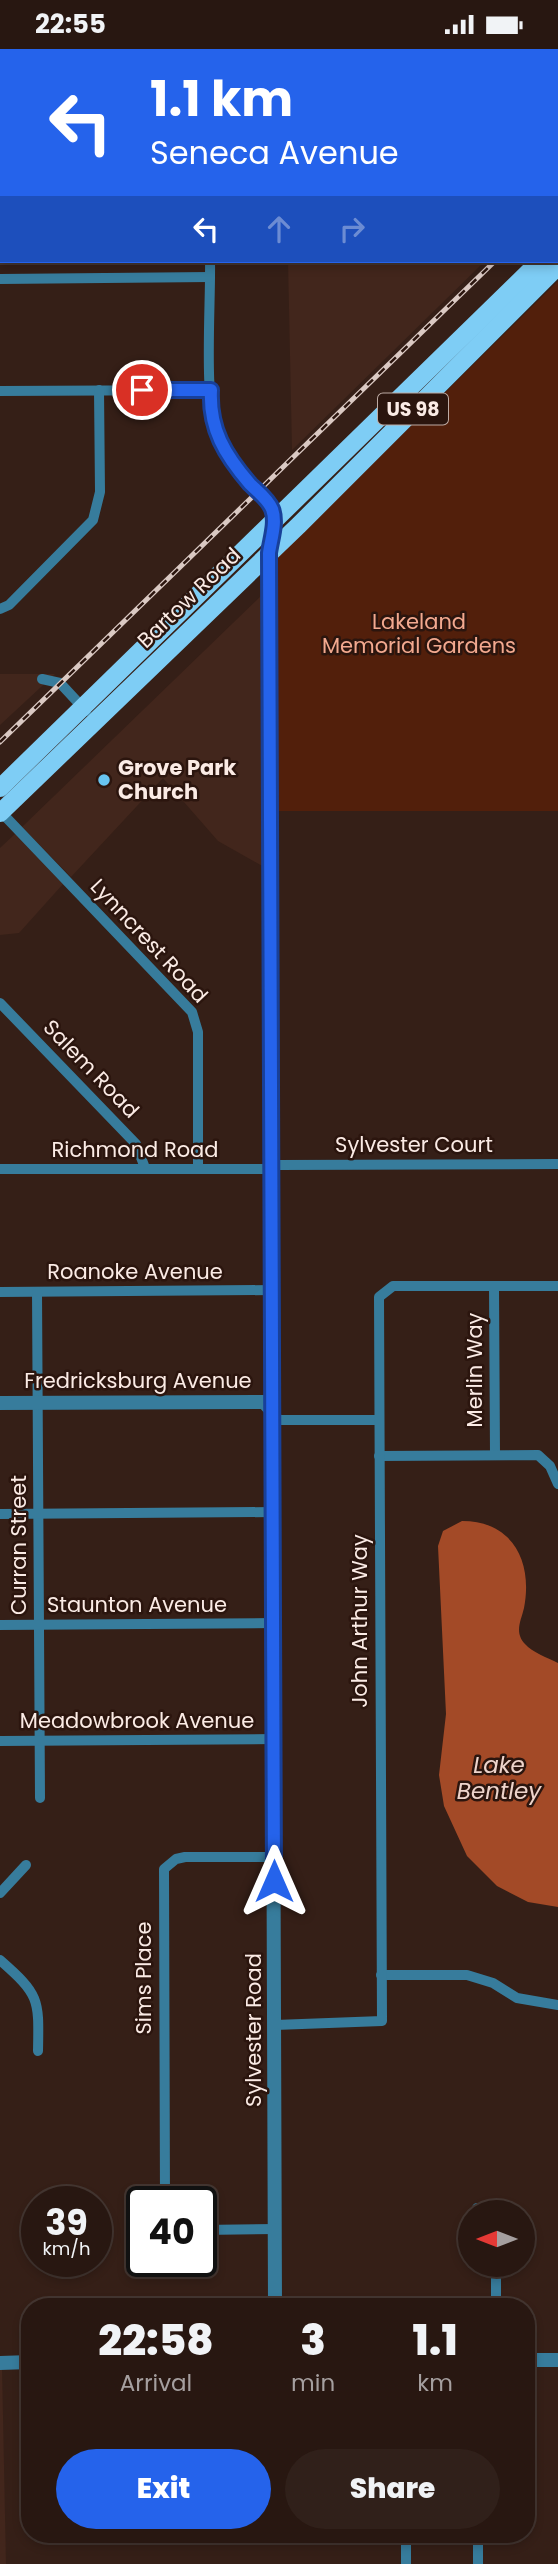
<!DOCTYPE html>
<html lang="en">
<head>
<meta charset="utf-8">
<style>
  body { margin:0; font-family:Poppins,sans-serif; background:#30201a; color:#f1f3f6; height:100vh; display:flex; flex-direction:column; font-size:26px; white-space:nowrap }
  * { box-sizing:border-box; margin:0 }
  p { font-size:23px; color:#a59f9f }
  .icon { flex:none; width:38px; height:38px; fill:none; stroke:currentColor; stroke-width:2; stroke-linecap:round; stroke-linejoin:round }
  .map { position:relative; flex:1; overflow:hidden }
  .drawer { position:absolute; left:21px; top:2249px; width:514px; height:245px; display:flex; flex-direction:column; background:#281711; border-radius:28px; box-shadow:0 4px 10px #0003,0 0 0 2px #443631 }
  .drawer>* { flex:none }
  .hud { position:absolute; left:0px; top:0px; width:558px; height:214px; box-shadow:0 4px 10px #0003,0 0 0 2px #443631; background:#2563eb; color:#fff; overflow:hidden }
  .needle { width:46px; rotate:270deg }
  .fabs { position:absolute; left:458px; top:2151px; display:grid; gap:14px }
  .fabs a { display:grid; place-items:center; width:77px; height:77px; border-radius:50%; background:#281711; box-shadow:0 4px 10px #0003,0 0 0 2px #443631; font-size:35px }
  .speed { position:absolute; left:21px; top:2137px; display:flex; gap:14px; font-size:35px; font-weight:700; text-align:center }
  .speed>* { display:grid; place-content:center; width:91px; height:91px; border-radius:50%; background:#281711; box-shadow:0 4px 10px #0003,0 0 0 2px #443631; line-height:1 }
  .speed small { font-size:18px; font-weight:400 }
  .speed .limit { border:4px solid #111; border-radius:10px; background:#fff; color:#111 }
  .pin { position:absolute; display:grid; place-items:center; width:60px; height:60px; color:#fff; margin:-30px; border:4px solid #fff; border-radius:50%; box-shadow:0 2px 7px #0007 }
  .me { position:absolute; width:77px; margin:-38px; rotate:0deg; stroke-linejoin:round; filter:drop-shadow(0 0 5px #0008) }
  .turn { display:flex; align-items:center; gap:24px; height:147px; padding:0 35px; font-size:32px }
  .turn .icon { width:91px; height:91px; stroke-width:2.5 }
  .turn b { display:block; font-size:49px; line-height:60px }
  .lanes { display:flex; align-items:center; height:66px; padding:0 35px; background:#0003; justify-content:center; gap:35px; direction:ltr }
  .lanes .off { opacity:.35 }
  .eta { display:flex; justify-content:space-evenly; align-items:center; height:119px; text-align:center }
  .eta b { font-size:42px; font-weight:800; line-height:49px }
  .primary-button { display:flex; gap:14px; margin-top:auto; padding:14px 35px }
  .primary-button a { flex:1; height:80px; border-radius:42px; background:#2563eb; color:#fff; font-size:28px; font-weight:800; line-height:80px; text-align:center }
  .primary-button a+a { background:#30201a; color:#f1f3f6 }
  .status { display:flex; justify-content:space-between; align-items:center; height:49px; padding:0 35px; background:#281711; direction:ltr }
  .status svg { height:19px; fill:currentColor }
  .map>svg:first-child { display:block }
  .built { fill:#42261c }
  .green { fill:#521f0b }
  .water { fill:#a34a27 }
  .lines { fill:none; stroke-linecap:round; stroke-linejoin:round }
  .minor { stroke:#377c9c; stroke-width:10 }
  .tertiary { stroke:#377c9c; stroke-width:14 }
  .primary { stroke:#7ecdf5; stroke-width:18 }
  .rail-casing { stroke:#dac9c3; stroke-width:5 }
  .rail { stroke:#2b150e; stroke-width:2.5; stroke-dasharray:8; stroke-linecap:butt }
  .route-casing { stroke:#184099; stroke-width:18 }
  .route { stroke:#2563eb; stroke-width:12 }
  .poi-dot { fill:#68c4f0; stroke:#2b150e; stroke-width:2.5 }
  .labels { text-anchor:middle; stroke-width:5; stroke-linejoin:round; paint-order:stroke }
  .shield { fill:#2b150e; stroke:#bdaba4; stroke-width:2 }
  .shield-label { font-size:19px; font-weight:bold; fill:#fbebe5 }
  .street-label { font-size:21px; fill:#fbebe5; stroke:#2b150e }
  .park-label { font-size:21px; fill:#f3a98f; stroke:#2b150e }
  .poi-label { font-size:21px; font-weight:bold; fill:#fbebe5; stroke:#2b150e; text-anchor:start }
  .water-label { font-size:23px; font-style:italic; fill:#eed4cb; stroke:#2b150e }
</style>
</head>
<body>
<div class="status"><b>22:55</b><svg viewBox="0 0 49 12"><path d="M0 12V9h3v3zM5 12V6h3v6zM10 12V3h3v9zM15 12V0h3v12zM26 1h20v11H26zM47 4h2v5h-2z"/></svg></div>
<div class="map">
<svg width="558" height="2515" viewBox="0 0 558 2515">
  <rect width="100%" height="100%" fill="#351f17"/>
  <g class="built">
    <polygon points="389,0 558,0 558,141 556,2"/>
    <polygon points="288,212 485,212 292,401"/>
    <polygon points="263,545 264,818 218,792 163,729 71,828 22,778"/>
    <polygon points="0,625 55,625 0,676"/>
    <polygon points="15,785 63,835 19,884 0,886 0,799"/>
    <polygon points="0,2318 2,2318 6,2515 0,2515"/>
  </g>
  <polygon class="green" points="558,232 558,762 277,762 277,509"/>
  <path class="water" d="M462 1472C513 1472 533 1513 524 1559 521 1572 514 1583 525 1595 532 1603 548 1609 558 1614V1858L528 1853 497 1837 467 1807 444 1757 439 1726 446 1665 438 1497 443 1482Z"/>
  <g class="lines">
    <g class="minor">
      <polyline points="384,0 384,2"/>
      <polyline points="0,5 2,5"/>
      <polyline points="0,119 2,119"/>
      <path d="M210 212C211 254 203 354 218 389 231 419 270 440 274 473"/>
      <polyline points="0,230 210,228"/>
      <polyline points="0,342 211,341"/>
      <polyline points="0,560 9,556 93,471 100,443 99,341"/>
      <polyline points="42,630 60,634 86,662"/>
      <polyline points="0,762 192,963 198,983 198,1119"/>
      <polyline points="0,954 136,1095 145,1119"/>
      <polyline points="0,1120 263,1120 278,1116 558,1115"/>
      <polyline points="494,1237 495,1406"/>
      <polyline points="0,1243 271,1241"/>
      <polyline points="37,1243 40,1749"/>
      <polyline points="272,1362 279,1371 378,1371"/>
      <polyline points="379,1407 538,1406 550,1417 558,1435"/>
      <polyline points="0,1465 273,1463"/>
      <polyline points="0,1576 274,1574"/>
      <polyline points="0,1692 274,1690"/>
      <polyline points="0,1844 26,1816"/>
      <path d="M0 1911C40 1946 39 1950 38 2002"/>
      <polyline points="381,1926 467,1926 493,1934 517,1949 558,1956"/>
      <polyline points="275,1976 382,1972 379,1248 393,1237 558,1237"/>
      <polyline points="165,2152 164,1820 176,1810 185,1808 274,1808"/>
      <polyline points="477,2159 479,2163"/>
      <polyline points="201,2181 276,2180"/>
      <polyline points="496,2216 496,2258"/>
      <polyline points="406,2485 406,2515"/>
      <polyline points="478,2485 478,2515"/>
    </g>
    <g class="tertiary">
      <polyline points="274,473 269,504 275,2258"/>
      <polyline points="0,1354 264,1353 272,1362"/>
      <polyline points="527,2311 558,2311"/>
      <polyline points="0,2314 30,2313"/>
    </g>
    <g class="primary">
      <polyline points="556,196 558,195"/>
      <polyline points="0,739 540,212"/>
      <polyline points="0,764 299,476 558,217"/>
    </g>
    <defs>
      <g id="rail">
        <polyline points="556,152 558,150"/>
        <polyline points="0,693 495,212"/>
      </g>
    </defs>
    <use href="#rail" class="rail-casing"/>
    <use href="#rail" class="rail"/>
  </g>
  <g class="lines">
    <defs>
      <path id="route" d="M142 341H211C209 380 225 406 250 435 257 442 268 450 272 460 277 473 271 490 269 504L274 1832"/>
    </defs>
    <use href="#route" class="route-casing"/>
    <use href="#route" class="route"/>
  </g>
  <circle class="poi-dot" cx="104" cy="731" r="7"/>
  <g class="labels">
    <rect class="shield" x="378" y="344.5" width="70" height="31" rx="5"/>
    <g class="shield-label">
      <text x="413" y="367">US 98</text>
    </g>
    <g class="street-label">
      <text transform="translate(189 549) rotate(-44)" y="7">Bartow Road</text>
      <text transform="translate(149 892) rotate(47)" y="7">Lynncrest Road</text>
      <text transform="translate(91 1020) rotate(46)" y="7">Salem Road</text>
      <text x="414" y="1103">Sylvester Court</text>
      <text x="135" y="1108">Richmond Road</text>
      <text x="135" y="1230">Roanoke Avenue</text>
      <text transform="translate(475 1321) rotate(-90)" y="7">Merlin Way</text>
      <text x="138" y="1339">Fredricksburg Avenue</text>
      <text transform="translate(19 1496) rotate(-90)" y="7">Curran Street</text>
      <text x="137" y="1563">Staunton Avenue</text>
      <text transform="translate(360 1572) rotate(-90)" y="7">John Arthur Way</text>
      <text x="137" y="1679">Meadowbrook Avenue</text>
      <text transform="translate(144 1929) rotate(-90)" y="7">Sims Place</text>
      <text transform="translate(254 1981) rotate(-90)" y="7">Sylvester Road</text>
    </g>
    <g class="park-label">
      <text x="419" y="580">Lakeland<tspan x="419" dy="24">Memorial Gardens</tspan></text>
    </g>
    <g class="poi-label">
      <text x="118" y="726">Grove Park<tspan x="118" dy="24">Church</tspan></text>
    </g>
    <g class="water-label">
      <text x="499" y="1724">Lake<tspan x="499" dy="26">Bentley</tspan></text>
    </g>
  </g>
</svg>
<div class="fabs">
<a><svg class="needle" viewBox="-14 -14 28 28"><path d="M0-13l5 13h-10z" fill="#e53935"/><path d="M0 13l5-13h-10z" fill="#a59f9f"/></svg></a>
</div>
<div class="speed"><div>39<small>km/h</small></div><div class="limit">40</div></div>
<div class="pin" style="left:142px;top:341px;background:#d93025"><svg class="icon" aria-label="arrive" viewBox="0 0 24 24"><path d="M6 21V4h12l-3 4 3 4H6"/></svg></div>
<svg class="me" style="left:274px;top:1832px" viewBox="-20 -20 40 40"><path d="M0-17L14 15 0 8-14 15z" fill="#2563eb" stroke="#fff" stroke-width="4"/></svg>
<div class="hud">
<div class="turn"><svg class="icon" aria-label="left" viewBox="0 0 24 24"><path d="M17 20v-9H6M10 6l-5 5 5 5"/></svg><div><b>1.1 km</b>Seneca Avenue</div></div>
<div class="lanes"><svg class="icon" aria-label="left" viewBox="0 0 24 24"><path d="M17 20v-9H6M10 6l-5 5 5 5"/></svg><svg class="icon off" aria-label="ahead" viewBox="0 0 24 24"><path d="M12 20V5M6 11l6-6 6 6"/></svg><svg class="icon off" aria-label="right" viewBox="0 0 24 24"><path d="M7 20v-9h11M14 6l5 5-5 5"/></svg></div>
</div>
<section class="drawer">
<div class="eta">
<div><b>22:58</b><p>Arrival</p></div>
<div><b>3</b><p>min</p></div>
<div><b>1.1</b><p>km</p></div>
</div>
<div class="primary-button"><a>Exit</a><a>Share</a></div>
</section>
</div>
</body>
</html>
